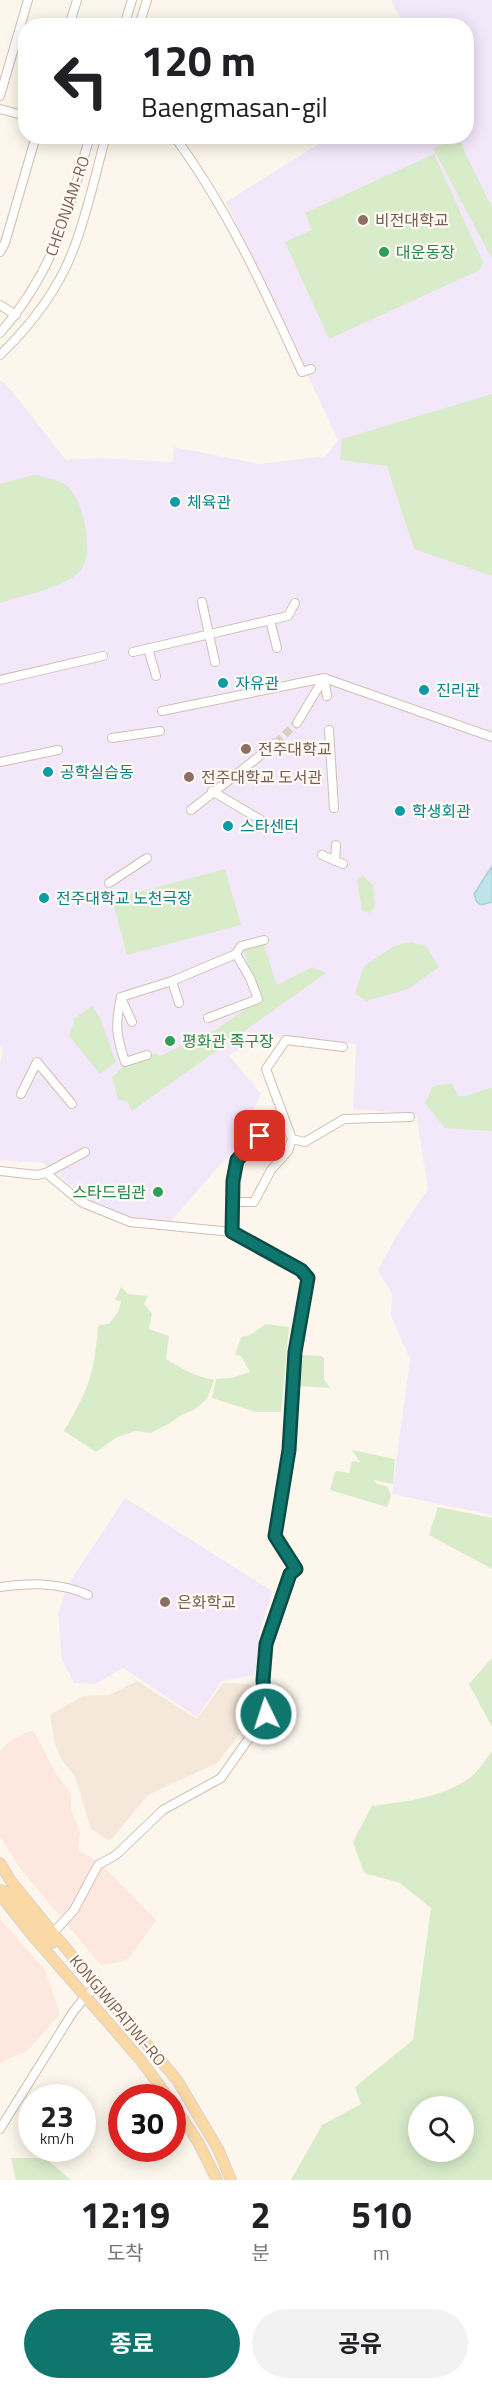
<!DOCTYPE html>
<html lang="ko">
<head>
<meta charset="utf-8">
<style>
  body { margin:0; font-family:"Titillium Web","Noto Sans KR",sans-serif; background:#f2f2f2; color:#202124; height:100vh; display:flex; flex-direction:column; font-size:22px; white-space:nowrap }
  * { box-sizing:border-box; margin:0 }
  p { font-size:20px; color:#757577 }
  .icon { flex:none; width:33px; height:33px; fill:none; stroke:currentColor; stroke-width:2; stroke-linecap:round; stroke-linejoin:round }
  .map { position:relative; height:2180px; overflow:hidden }
  .details { display:flex; flex-direction:column; background:#fff; flex:1 }
  .details>* { flex:none }
  .hud { position:absolute; left:18px; top:18px; width:456px; height:126px; border-radius:24px; box-shadow:0 3px 15px #0003; background:#fff; color:#202124; overflow:hidden }
  .controls { position:absolute; left:408px; top:2096px; display:grid; gap:12px }
  .controls a { display:grid; place-items:center; width:66px; height:66px; border-radius:50%; background:#fff; box-shadow:0 3px 15px #0003; font-size:30px }
  .speed { position:absolute; left:18px; top:2084px; display:flex; gap:12px; font-size:30px; font-weight:700; text-align:center }
  .speed>* { display:grid; place-content:center; width:78px; height:78px; border-radius:50%; background:#fff; box-shadow:0 3px 15px #0003; line-height:1 }
  .speed small { font-size:15px; font-weight:400 }
  .speed .limit { border:9px solid #d22; background:#fff; color:#111 }
  .pin { position:absolute; display:grid; place-items:center; width:51px; height:51px; color:#fff; margin:-26px; border-radius:12px; box-shadow:0 3px 9px #0006 }
  .me { position:absolute; width:66px; margin:-33px; rotate:356deg; stroke-linejoin:round; filter:drop-shadow(0 0 4px #0008) }
  .turn { display:flex; align-items:center; gap:21px; height:126px; padding:0 24px; font-size:27px }
  .turn .icon { width:78px; height:78px; stroke-width:2.5 }
  .turn b { display:block; font-size:42px; line-height:51px }
  .eta { display:flex; justify-content:space-evenly; align-items:center; height:102px; text-align:center }
  .eta b { font-size:36px; font-weight:700; line-height:42px }
  .cta { display:flex; gap:12px; margin-top:auto; padding:12px 24px }
  .cta a { flex:1; height:69px; border-radius:36px; background:#0f766e; color:#fff; font-size:24px; font-weight:700; line-height:69px; text-align:center }
  .cta a+a { background:#f2f2f2; color:#202124 }
  .map>svg:first-child { display:block }
  .residential { fill:#f5e8da }
  .commercial { fill:#fde8e0 }
  .education { fill:#f3e8fa }
  .green { fill:#d8ecc9; fill-rule:evenodd }
  .water { fill:#bfe3e8; stroke:#a5d3da; stroke-width:1.5 }
  .lines { fill:none; stroke-linecap:round; stroke-linejoin:round }
  .minor-tunnel { stroke:#dcd0c4; stroke-width:8; stroke-dasharray:8 4; stroke-linecap:butt }
  .minor-casing { stroke:#d1beb0; stroke-width:10 }
  .major-casing { stroke:#dad1cd; stroke-width:12 }
  .minor { stroke:#fff; stroke-width:8 }
  .major { stroke:#fbd9a5; stroke-width:10 }
  .route-casing { stroke:#0a4d48; stroke-width:15 }
  .route { stroke:#0f766e; stroke-width:10 }
  .education-dot { fill:#8d6e63; stroke:#fffaf3; stroke-width:2 }
  .leisure-dot { fill:#2e9e5b; stroke:#fffaf3; stroke-width:2 }
  .culture-dot { fill:#0f9aa8; stroke:#fffaf3; stroke-width:2 }
  .labels { text-anchor:middle; stroke-width:4.5; stroke-linejoin:round; paint-order:stroke }
  .street-label { font-size:16px; fill:#7a5c4d; stroke:#fffaf3 }
  .education-label { font-size:16px; fill:#785e54; stroke:#fffaf3; text-anchor:start }
  .leisure-label { font-size:16px; fill:#27864d; stroke:#fffaf3; text-anchor:start }
  .culture-label { font-size:16px; fill:#0d838f; stroke:#fffaf3; text-anchor:start }
</style>
</head>
<body>
<div class="map">
<svg width="492" height="2180" viewBox="0 0 492 2180">
  <rect width="100%" height="100%" fill="#fdf6ec"/>
  <polygon class="residential" points="137,1681 197,1719 223,1683 248,1684 261,1695 257,1712 217,1763 148,1795 110,1841 91,1829 75,1776 62,1760 55,1744 50,1715 83,1696 109,1695"/>
  <g class="commercial">
    <polygon points="33,1730 56,1774 71,1794 71,1810 80,1832 78,1850 100,1863 156,1920 129,1958 120,1962 101,1965 20,1868 0,1836 0,1750 11,1740"/>
    <polygon points="0,1919 45,1970 60,2014 28,2050 0,2063"/>
  </g>
  <g class="education">
    <polygon points="391,0 492,0 492,1515 392,1494 410,1359 391,1316 392,1294 378,1270 397,1235 428,1189 416,1114 353,1109 356,1044 266,1035 229,1055 261,1094 233,1150 171,1221 133,1219 95,1204 43,1163 0,1160 0,1065 3,1050 0,1046 0,381 1,380 12,391 66,460 100,458 172,462 174,447 260,464 326,456 338,440 226,202 330,137 466,136 466,26 404,25"/>
    <polygon points="125,1498 272,1591 259,1634 255,1675 222,1681 197,1717 123,1668 95,1684 74,1683 62,1660 58,1613 67,1586"/>
  </g>
  <g class="green">
    <polygon points="458,138 492,208 492,259 433,148"/>
    <polygon points="434,154 483,262 480,270 329,339 285,242 312,230 305,213"/>
    <polygon points="492,394 492,576 414,549 387,466 340,460 342,439"/>
    <path d="M33 475C45 477 58 479 68 487 83 501 95 552 81 570 67 587 21 596 0 603V484Z"/>
    <polygon points="225,869 241,925 127,955 112,899"/>
    <polygon points="362,875 373,885 375,906 369,913 362,911 357,880"/>
    <polygon points="263,942 277,985 312,967 326,973 132,1111 127,1101 118,1100 112,1077 130,1061 157,1053 160,1056 217,1029 259,999 243,947"/>
    <polygon points="411,942 426,946 439,967 408,989 367,1001 355,994 364,966 394,946"/>
    <polygon points="92,1006 100,1018 116,1062 100,1074 69,1036 75,1018"/>
    <path d="M452 1083 458 1096C469 1098 480 1089 492 1088V1131L445 1128 425 1103 433 1086Z"/>
    <path d="M121 1287 128 1294 148 1296 144 1304 152 1314 149 1329 169 1336 166 1359C181 1368 196 1377 214 1380L207 1399 194 1410 181 1415 170 1423 151 1433 136 1431 117 1437 96 1452 64 1431C88 1390 94 1376 98 1328L99 1325 109 1324 118 1312 121 1301 115 1300Z"/>
    <polygon points="266,1324 289,1327 281,1412 256,1412 212,1398 216,1379 231,1378 250,1372 241,1356 235,1355 241,1337 250,1335"/>
    <polygon points="301,1355 321,1356 324,1358 324,1379 330,1388 299,1386"/>
    <polygon points="352,1450 395,1459 393,1484 374,1480 377,1484 388,1487 391,1496 387,1507 330,1490 335,1472 337,1471 349,1473 352,1461 360,1462"/>
    <polygon points="438,1507 492,1518 492,1569 429,1535"/>
    <polygon points="492,1658 492,1727 469,1684"/>
    <path d="M492 1751V2180H291L322 2125 361 2104 355 2087 413 2040 431 1908 400 1883 364 1873 353 1842 372 1806C404 1802 445 1797 471 1777 479 1770 486 1759 492 1751ZM418 2106H464V2151H418Z"/>
    <polygon points="11,2158 45,2158 71,2180 16,2180"/>
  </g>
  <polygon class="water" points="492,866 492,902 481,905 477,902 474,894"/>
  <g class="lines">
    <polyline class="minor-tunnel" points="276,743 297,723"/>
    <defs>
      <g id="minor">
        <polyline points="69,26 77,0"/>
        <polyline points="124,26 132,0"/>
        <polyline points="139,26 147,0"/>
        <polyline points="0,96 28,0"/>
        <polyline points="0,109 26,116"/>
        <path d="M174 136C228 209 265 291 302 372L311 369"/>
        <polyline points="0,252 5,243 36,136"/>
        <polyline points="0,305 16,315"/>
        <path d="M0 333C55 270 67 214 90 136"/>
        <path d="M0 355C29 327 57 291 72 253 87 216 95 175 106 136"/>
        <polyline points="202,602 215,662"/>
        <polyline points="270,620 277,648"/>
        <polyline points="148,648 156,676"/>
        <polyline points="133,652 288,616 295,603"/>
        <polyline points="324,678 327,696"/>
        <polyline points="0,680 103,656"/>
        <polyline points="162,711 324,678 492,737"/>
        <polyline points="297,723 324,678"/>
        <polyline points="329,730 334,808"/>
        <polyline points="112,738 160,731"/>
        <polyline points="0,762 58,750"/>
        <polyline points="212,791 261,820"/>
        <polyline points="191,810 276,743"/>
        <polyline points="322,855 343,864"/>
        <polyline points="335,861 336,845"/>
        <polyline points="109,883 147,858"/>
        <polyline points="172,981 179,1003"/>
        <polyline points="121,997 172,981 236,954 241,946 264,940"/>
        <path d="M121 997C115 1025 116 1035 125 1062L147 1055"/>
        <polyline points="121,998 132,1022"/>
        <polyline points="208,1018 258,999 250,978 236,954"/>
        <polyline points="21,1094 37,1062 72,1104"/>
        <polyline points="292,1139 305,1142 344,1119 410,1117"/>
        <polyline points="0,1171 37,1175 46,1173 85,1152"/>
        <polyline points="46,1173 81,1202 130,1222 232,1232 301,1271 308,1278 295,1352 289,1450 275,1536 296,1569 290,1573 266,1644 263,1680 266,1714 221,1778 163,1810 116,1855 98,1865 74,1910 53,1933"/>
        <polyline points="232,1202 254,1202 271,1170 288,1151 292,1139 266,1069 286,1040 343,1047"/>
        <polyline points="232,1232 233,1181 237,1160 260,1136"/>
        <path d="M0 1587C30 1583 60 1582 88 1595"/>
        <polyline points="0,2129 73,2012 86,1996 98,1985"/>
      </g>
      <g id="major">
        <polyline points="0,1863 10,1880 53,1933 177,2080 218,2149 231,2180"/>
        <polyline points="0,1890 10,1893 52,1943"/>
        <polyline points="0,1895 32,1935 139,2058 168,2097"/>
        <polyline points="172,2103 198,2142 217,2180"/>
      </g>
    </defs>
    <use href="#minor" class="minor-casing"/>
    <use href="#major" class="major-casing"/>
    <use href="#minor" class="minor"/>
    <use href="#major" class="major"/>
  </g>
  <g class="lines">
    <defs>
      <polyline id="route" points="260,1136 237,1160 233,1181 232,1232 301,1270 308,1278 295,1352 289,1450 275,1536 296,1569 290,1574 266,1644 263,1680 266,1714"/>
    </defs>
    <use href="#route" class="route-casing"/>
    <use href="#route" class="route"/>
  </g>
  <g class="education-dot">
    <circle cx="363" cy="220" r="6"/>
    <circle cx="246" cy="749" r="6"/>
    <circle cx="189" cy="777" r="6"/>
    <circle cx="165" cy="1602" r="6"/>
  </g>
  <g class="leisure-dot">
    <circle cx="384" cy="252" r="6"/>
    <circle cx="170" cy="1041" r="6"/>
    <circle cx="158" cy="1192" r="6"/>
  </g>
  <g class="culture-dot">
    <circle cx="175" cy="502" r="6"/>
    <circle cx="223" cy="683" r="6"/>
    <circle cx="424" cy="690" r="6"/>
    <circle cx="48" cy="772" r="6"/>
    <circle cx="400" cy="811" r="6"/>
    <circle cx="228" cy="826" r="6"/>
    <circle cx="44" cy="898" r="6"/>
  </g>
  <g class="labels">
    <g class="street-label">
      <text transform="translate(67 206) rotate(-71)" y="6">CHEONJAM-RO</text>
      <text transform="translate(118 2010) rotate(50)" y="6">KONGJWIPATJWI-RO</text>
    </g>
    <g class="education-label">
      <text x="375" y="226">비전대학교</text>
      <text x="258" y="755">전주대학교</text>
      <text x="201" y="783">전주대학교 도서관</text>
      <text x="177" y="1608">은화학교</text>
    </g>
    <g class="leisure-label">
      <text x="396" y="258">대운동장</text>
      <text x="182" y="1047">평화관 족구장</text>
      <text x="146" y="1198" text-anchor="end">스타드림관</text>
    </g>
    <g class="culture-label">
      <text x="187" y="508">체육관</text>
      <text x="235" y="689">자유관</text>
      <text x="436" y="696">진리관</text>
      <text x="60" y="778">공학실습동</text>
      <text x="412" y="817">학생회관</text>
      <text x="240" y="832">스타센터</text>
      <text x="56" y="904">전주대학교 노천극장</text>
    </g>
  </g>
</svg>
<div class="controls">
<a><svg class="icon" aria-label="search" viewBox="0 0 24 24"><circle cx="10" cy="10" r="6"/><path d="M15 15l6 6"/></svg></a>
</div>
<div class="speed"><div>23<small>km/h</small></div><div class="limit">30</div></div>
<div class="pin" style="left:260px;top:1136px;background:#d93025"><svg class="icon" aria-label="arrive" viewBox="0 0 24 24"><path d="M6 21V4h12l-3 4 3 4H6"/></svg></div>
<svg class="me" style="left:266px;top:1714px" viewBox="-20 -20 40 40"><circle r="17" fill="#0f766e" stroke="#fff" stroke-width="3"/><path d="M0-11L8 9 0 5-8 9z" fill="#fff"/></svg>
<div class="hud">
<div class="turn"><svg class="icon" aria-label="left" viewBox="0 0 24 24"><path d="M17 20v-9H6M10 6l-5 5 5 5"/></svg><div><b>120 m</b>Baengmasan-gil</div></div>
</div>
</div>
<section class="details">
<div class="eta">
<div><b>12:19</b><p>도착</p></div>
<div><b>2</b><p>분</p></div>
<div><b>510</b><p>m</p></div>
</div>
<div class="cta"><a>종료</a><a>공유</a></div>
</section>
</body>
</html>
